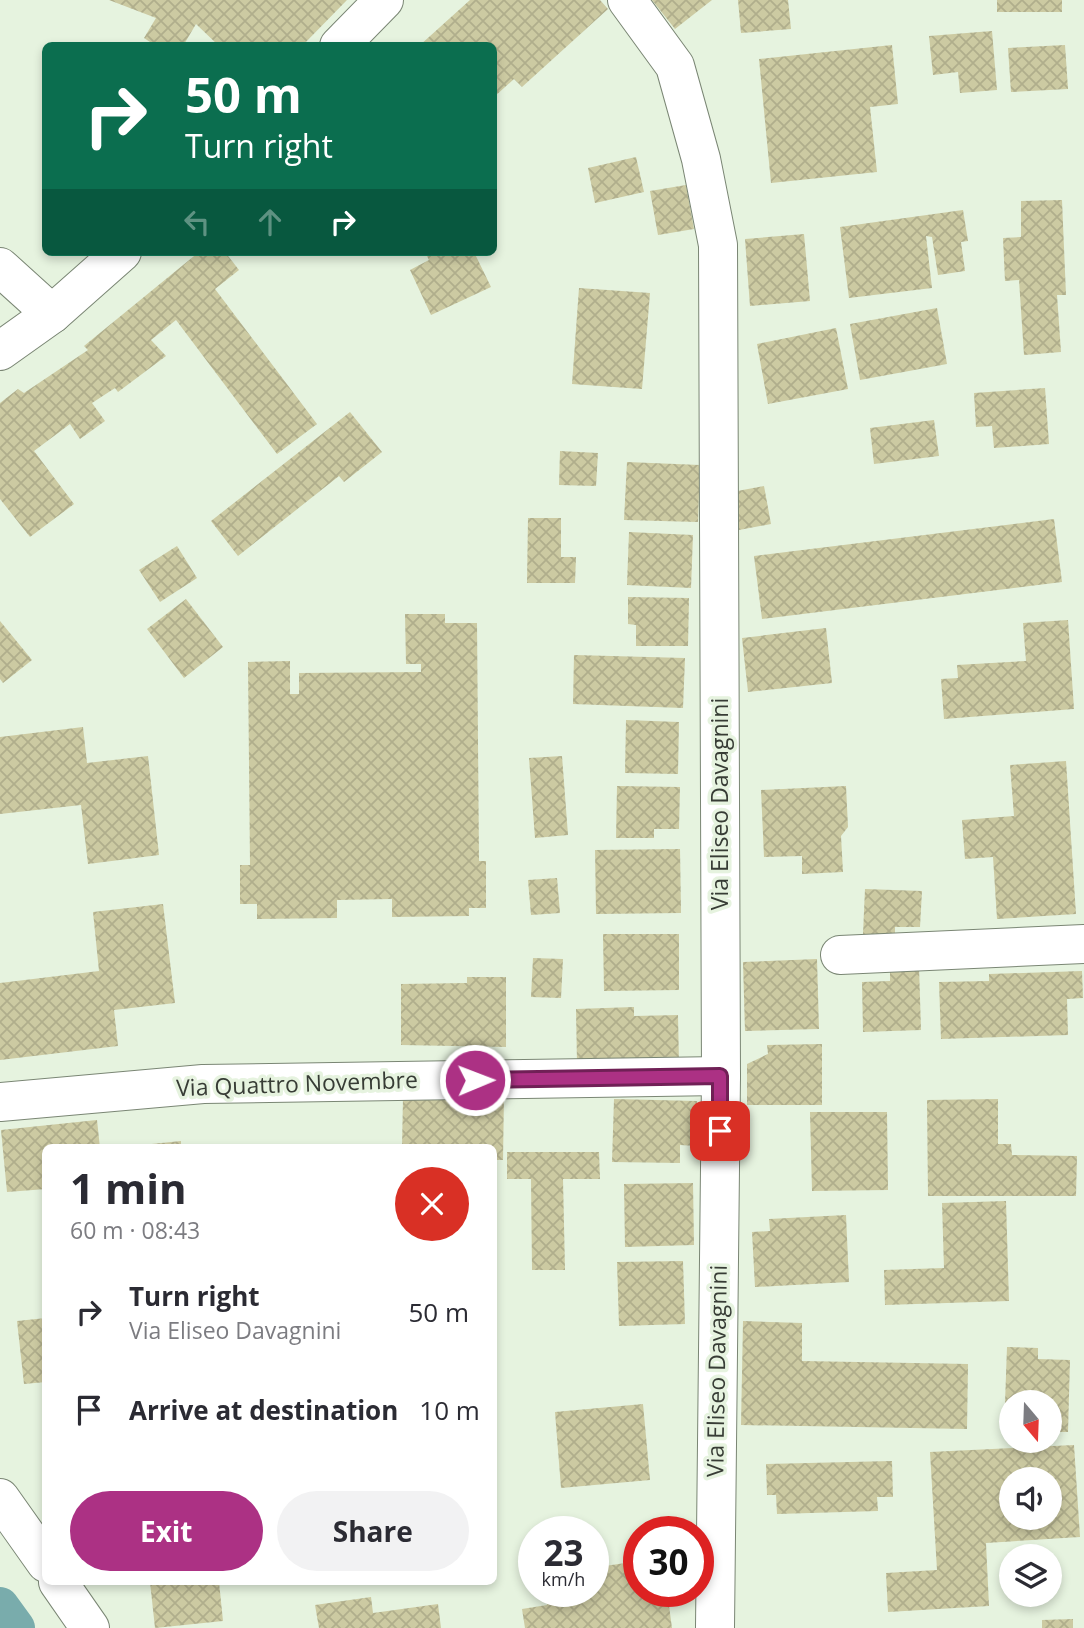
<!DOCTYPE html>
<html lang="en">
<head>
<meta charset="utf-8">
<style>
  body { margin:0; font-family:"Open Sans",sans-serif; background:#f2f2f3; color:#2b2b33; height:100vh; display:flex; flex-direction:column; font-size:26px; white-space:nowrap }
  * { box-sizing:border-box; margin:0 }
  p { font-size:23px; color:#7c7c81 }
  .icon { flex:none; width:38px; height:38px; fill:none; stroke:currentColor; stroke-width:2; stroke-linecap:round; stroke-linejoin:round }
  .map { position:relative; flex:1; overflow:hidden }
  .drawer { position:absolute; left:42px; top:1144px; width:455px; height:441px; display:flex; flex-direction:column; background:#fff; border-radius:10px; box-shadow:0 4px 10px #0003 }
  .drawer>* { flex:none }
  .guide { position:absolute; left:42px; top:42px; width:455px; height:214px; border-radius:10px; box-shadow:0 4px 10px #0003; background:#0b6e4f; color:#fff; overflow:hidden }
  .needle { width:46px; rotate:161deg }
  .fabs { position:absolute; left:999px; top:1390px; display:grid; gap:14px }
  .fabs a { display:grid; place-items:center; width:63px; height:63px; border-radius:50%; background:#fff; box-shadow:0 4px 10px #0003; font-size:35px }
  .speed { position:absolute; left:518px; top:1516px; display:flex; gap:14px; font-size:35px; font-weight:700; text-align:center }
  .speed>* { display:grid; place-content:center; width:91px; height:91px; border-radius:50%; background:#fff; box-shadow:0 4px 10px #0003; line-height:1 }
  .speed small { font-size:18px; font-weight:400 }
  .speed .limit { border:10px solid #d22; background:#fff; color:#111 }
  .pin { position:absolute; display:grid; place-items:center; width:60px; height:60px; color:#fff; margin:-30px; border-radius:14px; box-shadow:0 4px 10px #0006 }
  .me { position:absolute; width:77px; margin:-38px; rotate:89deg; stroke-linejoin:round; filter:drop-shadow(0 0 5px #0008) }
  .turn { display:flex; align-items:center; gap:24px; height:147px; padding:0 28px; font-size:32px }
  .turn .icon { width:91px; height:91px; stroke-width:2.5 }
  .turn b { display:block; font-size:49px; line-height:60px }
  .lanes { display:flex; align-items:center; height:66px; padding:0 28px; background:#0003; justify-content:center; gap:35px; direction:ltr }
  .lanes .off { opacity:.35 }
  .round { display:grid; place-items:center; flex:none; width:74px; height:74px; border-radius:37px; background:#f2f2f3 }
  .headline { display:flex; align-items:center; justify-content:space-between; height:119px; padding:0 28px }
  h1 { font-size:42px; font-weight:700; line-height:52px }
  .primary-button { display:flex; gap:14px; margin-top:auto; padding:14px 28px }
  .primary-button a { flex:1; height:80px; border-radius:42px; background:#ac3184; color:#fff; font-size:28px; font-weight:700; line-height:80px; text-align:center }
  .primary-button a+a { background:#f2f2f3; color:#2b2b33 }
  ul { padding:0; list-style:none }
  li { display:flex; align-items:center; gap:21px; height:98px; padding:0 28px }
  li div { flex:1 }
  li b { display:block; font-size:26px }
  li em { font-style:normal }
  .map>svg:first-child { display:block }
  .lines { fill:none; stroke-linecap:round; stroke-linejoin:round }
  .canal { stroke:#79acac; stroke-width:38 }
  .building { fill:url(#building-cross-hatch); fill-rule:evenodd }
  .minor-casing { stroke:#7a8674; stroke-width:40 }
  .minor { stroke:#fff; stroke-width:38 }
  .route-casing { stroke:#702056; stroke-width:18 }
  .route { stroke:#ac3184; stroke-width:12 }
  .labels { text-anchor:middle; stroke-width:7; stroke-linejoin:round; paint-order:stroke }
  .street-label { font-size:23px; fill:#373c35; stroke:#e6f3df }
</style>
</head>
<body>
<div class="map">
<svg width="1084" height="1628" viewBox="0 0 1084 1628">
  <defs>
    <pattern id="building-cross-hatch" width="8" height="8" patternUnits="userSpaceOnUse" patternTransform="scale(1.75)"><rect width="8" height="8" fill="#cccaa2"/><path d="M0 0l8 8M0 8l8-8" fill="none" stroke="#b0ae8c"/></pattern>
  </defs>
  <rect width="100%" height="100%" fill="#e6f3df"/>
  <g class="lines">
    <polyline class="canal" points="0,1606 16,1628"/>
  </g>
  <g class="building">
    <polygon points="109,0 347,0 302,46 219,46 196,24 183,46 156,46 144,38 156,18"/>
    <polygon points="470,0 600,0 608,9 522,87 514,79 494,97 494,46 419,46"/>
    <polygon points="652,0 712,0 675,29"/>
    <polygon points="738,0 788,0 791,29 741,33"/>
    <rect x="997" y="0" width="65" height="12"/>
    <polygon points="992,31 997,90 960,93 958,72 933,75 929,36"/>
    <polygon points="892,45 898,104 870,107 877,172 771,183 759,59"/>
    <polygon points="1065,45 1068,89 1011,92 1008,48"/>
    <polygon points="636,157 644,192 595,203 588,168"/>
    <polygon points="686,185 694,229 658,235 650,191"/>
    <polygon points="1062,200 1066,295 1057,295 1061,352 1024,355 1019,280 1005,281 1003,238 1021,237 1021,201"/>
    <polygon points="963,210 968,241 961,242 965,271 938,275 932,237 926,236 932,288 849,298 840,227"/>
    <polygon points="804,234 810,301 750,306 745,239"/>
    <polygon points="199,252 225,252 239,270 215,289 317,424 277,454 176,320 151,340 166,356 118,392 115,388 92,403 105,421 80,439 70,424 34,451 74,504 30,537 0,499 0,403 18,389 24,393 88,350 84,346"/>
    <polygon points="425,252 474,252 491,287 431,315 410,270 429,260"/>
    <polygon points="579,288 650,293 642,389 572,384"/>
    <polygon points="937,308 947,364 860,380 850,324"/>
    <polygon points="836,328 848,389 768,404 757,344"/>
    <polygon points="1045,388 1049,444 994,448 992,426 976,427 974,393"/>
    <polygon points="350,412 382,452 344,482 339,476 238,556 211,521"/>
    <polygon points="934,420 939,456 874,464 870,428"/>
    <polygon points="560,451 598,453 596,486 559,485"/>
    <polygon points="627,462 700,465 698,522 624,520"/>
    <polygon points="764,486 771,524 739,530 732,492"/>
    <polygon points="528,518 561,518 561,557 576,557 575,583 527,583"/>
    <polygon points="1054,519 1062,582 762,619 754,556"/>
    <polygon points="629,532 693,535 691,588 627,585"/>
    <polygon points="177,546 197,578 160,602 139,570"/>
    <polygon points="628,597 689,598 688,646 636,646 636,625 628,624"/>
    <polygon points="186,599 223,647 184,678 147,629"/>
    <polygon points="405,614 445,614 445,623 477,623 479,861 486,861 486,908 469,908 469,916 392,917 392,899 337,900 337,918 257,919 257,904 240,904 240,865 250,865 248,662 290,661 290,694 299,694 299,673 421,672 421,664 406,664"/>
    <polygon points="1068,620 1074,709 944,719 941,679 958,678 957,665 1026,661 1023,623"/>
    <polygon points="0,621 32,660 3,683 0,679"/>
    <polygon points="826,628 832,683 748,692 742,638"/>
    <polygon points="574,655 685,658 683,708 573,704"/>
    <polygon points="626,720 679,722 678,774 625,773"/>
    <polygon points="83,727 87,763 148,756 159,855 88,864 81,805 0,814 0,737"/>
    <polygon points="562,756 568,835 535,838 529,758"/>
    <polygon points="1066,761 1076,914 997,919 993,857 965,859 962,820 1014,816 1010,765"/>
    <polygon points="617,786 680,787 679,829 654,829 654,838 616,838"/>
    <polygon points="846,786 848,827 841,836 843,872 802,874 802,856 764,857 761,790"/>
    <polygon points="680,849 681,913 596,914 595,850"/>
    <polygon points="557,878 560,913 531,915 528,880"/>
    <polygon points="865,889 922,891 920,927 895,927 895,935 863,934"/>
    <polygon points="163,904 175,1003 114,1010 118,1046 0,1060 0,983 99,971 93,912"/>
    <polygon points="603,934 679,934 679,990 604,991"/>
    <polygon points="533,958 563,959 561,998 531,997"/>
    <polygon points="817,959 819,1029 745,1031 743,962"/>
    <polygon points="919,966 921,1030 863,1032 862,982 890,981 890,967"/>
    <polygon points="1082,971 1083,998 1067,999 1068,1035 941,1039 939,982 989,981 989,974"/>
    <polygon points="467,977 506,977 506,1047 401,1045 401,984 467,983"/>
    <polygon points="634,1007 634,1016 678,1015 679,1062 577,1064 576,1009"/>
    <polygon points="822,1044 822,1105 747,1105 747,1064 768,1054 767,1045"/>
    <polygon points="504,1096 503,1160 494,1160 494,1148 402,1148 403,1097"/>
    <polygon points="614,1099 697,1101 696,1146 680,1145 680,1163 612,1162"/>
    <polygon points="998,1099 998,1144 1011,1144 1012,1155 1077,1156 1076,1196 928,1196 927,1100"/>
    <polygon points="810,1112 887,1112 888,1190 812,1191"/>
    <polygon points="97,1120 100,1148 46,1148 46,1189 7,1192 1,1130"/>
    <polygon points="181,1141 181,1148 132,1148 132,1146"/>
    <polygon points="507,1152 599,1152 600,1179 563,1179 565,1270 532,1270 531,1179 507,1179"/>
    <polygon points="693,1183 694,1245 625,1247 624,1184"/>
    <polygon points="1006,1201 1009,1301 885,1305 884,1270 944,1268 942,1203"/>
    <polygon points="846,1215 849,1282 755,1287 752,1232 770,1231 769,1219"/>
    <polygon points="683,1261 685,1324 619,1326 617,1262"/>
    <polygon points="46,1318 46,1382 24,1384 17,1321"/>
    <polygon points="743,1321 802,1323 802,1361 968,1364 967,1429 741,1425"/>
    <polygon points="1007,1347 1038,1348 1038,1359 1070,1360 1068,1432 1050,1432 1050,1402 1012,1402 1012,1431 1004,1431"/>
    <polygon points="643,1404 650,1480 561,1488 555,1412"/>
    <path d="M1074 1445 1080 1537 986 1543 989 1606 888 1612 886 1573 937 1570 930 1452ZM1012 1479H1050V1517H1012Z"/>
    <polygon points="892,1461 893,1497 877,1497 878,1511 777,1514 776,1495 767,1495 766,1464"/>
    <polygon points="593,1550 596,1550 598,1567 639,1561 639,1591 667,1591 672,1628 525,1628 522,1609 547,1605 545,1591 593,1591"/>
    <polygon points="150,1582 219,1582 223,1621 155,1628"/>
    <polygon points="371,1597 373,1613 438,1604 441,1628 319,1628 315,1605"/>
    <polygon points="1073,1619 1073,1628 1042,1628 1042,1620"/>
  </g>
  <g class="lines">
    <defs>
      <g id="minor">
        <polyline points="627,0 675,66 701,159 718,245 721,1076 715,1628"/>
        <polyline points="339,46 384,0"/>
        <polyline points="0,267 52,314"/>
        <polyline points="0,351 52,314 122,252"/>
        <polyline points="840,955 1084,944"/>
        <polyline points="0,1102 203,1084 721,1076"/>
        <polyline points="0,1498 46,1563"/>
        <polyline points="58,1582 90,1628"/>
      </g>
    </defs>
    <use href="#minor" class="minor-casing"/>
    <use href="#minor" class="minor"/>
  </g>
  <g class="lines">
    <defs>
      <polyline id="route" points="475,1080 720,1076 720,1131"/>
    </defs>
    <use href="#route" class="route-casing"/>
    <use href="#route" class="route"/>
  </g>
  <g class="labels">
    <g class="street-label">
      <text transform="translate(720 804) rotate(-90)" y="8">Via Eliseo Davagnini</text>
      <text transform="translate(297 1084) rotate(-2)" y="8">Via Quattro Novembre</text>
      <text transform="translate(717 1371) rotate(-89)" y="8">Via Eliseo Davagnini</text>
    </g>
  </g>
</svg>
<div class="fabs">
<a><svg class="needle" viewBox="-14 -14 28 28"><path d="M0-13l5 13h-10z" fill="#e53935"/><path d="M0 13l5-13h-10z" fill="#7c7c81"/></svg></a>
<a><svg class="icon" aria-label="sound" viewBox="0 0 24 24"><path d="M4 9h4l5-4v14l-5-4H4zM17 9q2 3 0 6"/></svg></a>
<a><svg class="icon" aria-label="layers" viewBox="0 0 24 24"><path d="M12 4l9 5-9 5-9-5zM3 14l9 5 9-5"/></svg></a>
</div>
<div class="speed"><div>23<small>km/h</small></div><div class="limit">30</div></div>
<div class="pin" style="left:720px;top:1131px;background:#d93025"><svg class="icon" aria-label="arrive" viewBox="0 0 24 24"><path d="M6 21V4h12l-3 4 3 4H6"/></svg></div>
<svg class="me" style="left:475px;top:1080px" viewBox="-20 -20 40 40"><circle r="17" fill="#ac3184" stroke="#fff" stroke-width="3"/><path d="M0-11L8 9 0 5-8 9z" fill="#fff"/></svg>
<div class="guide">
<div class="turn"><svg class="icon" aria-label="right" viewBox="0 0 24 24"><path d="M7 20v-9h11M14 6l5 5-5 5"/></svg><div><b>50 m</b>Turn right</div></div>
<div class="lanes"><svg class="icon off" aria-label="left" viewBox="0 0 24 24"><path d="M17 20v-9H6M10 6l-5 5 5 5"/></svg><svg class="icon off" aria-label="ahead" viewBox="0 0 24 24"><path d="M12 20V5M6 11l6-6 6 6"/></svg><svg class="icon" aria-label="right" viewBox="0 0 24 24"><path d="M7 20v-9h11M14 6l5 5-5 5"/></svg></div>
</div>
<section class="drawer">
<div class="headline"><div><h1>1 min</h1><p>60 m · 08:43</p></div><a class="round" style="background:#d93025;color:#fff"><svg class="icon" aria-label="close" viewBox="0 0 24 24"><path d="M6 6l12 12M18 6L6 18"/></svg></a></div>
<ul>
<li><svg class="icon" aria-label="right" viewBox="0 0 24 24"><path d="M7 20v-9h11M14 6l5 5-5 5"/></svg><div><b>Turn right</b><p>Via Eliseo Davagnini</p></div><em>50 m</em></li>
<li><svg class="icon" aria-label="arrive" viewBox="0 0 24 24"><path d="M6 21V4h12l-3 4 3 4H6"/></svg><div><b>Arrive at destination</b></div><em>10 m</em></li>
</ul>
<div class="primary-button"><a>Exit</a><a>Share</a></div>
</section>
</div>
</body>
</html>
